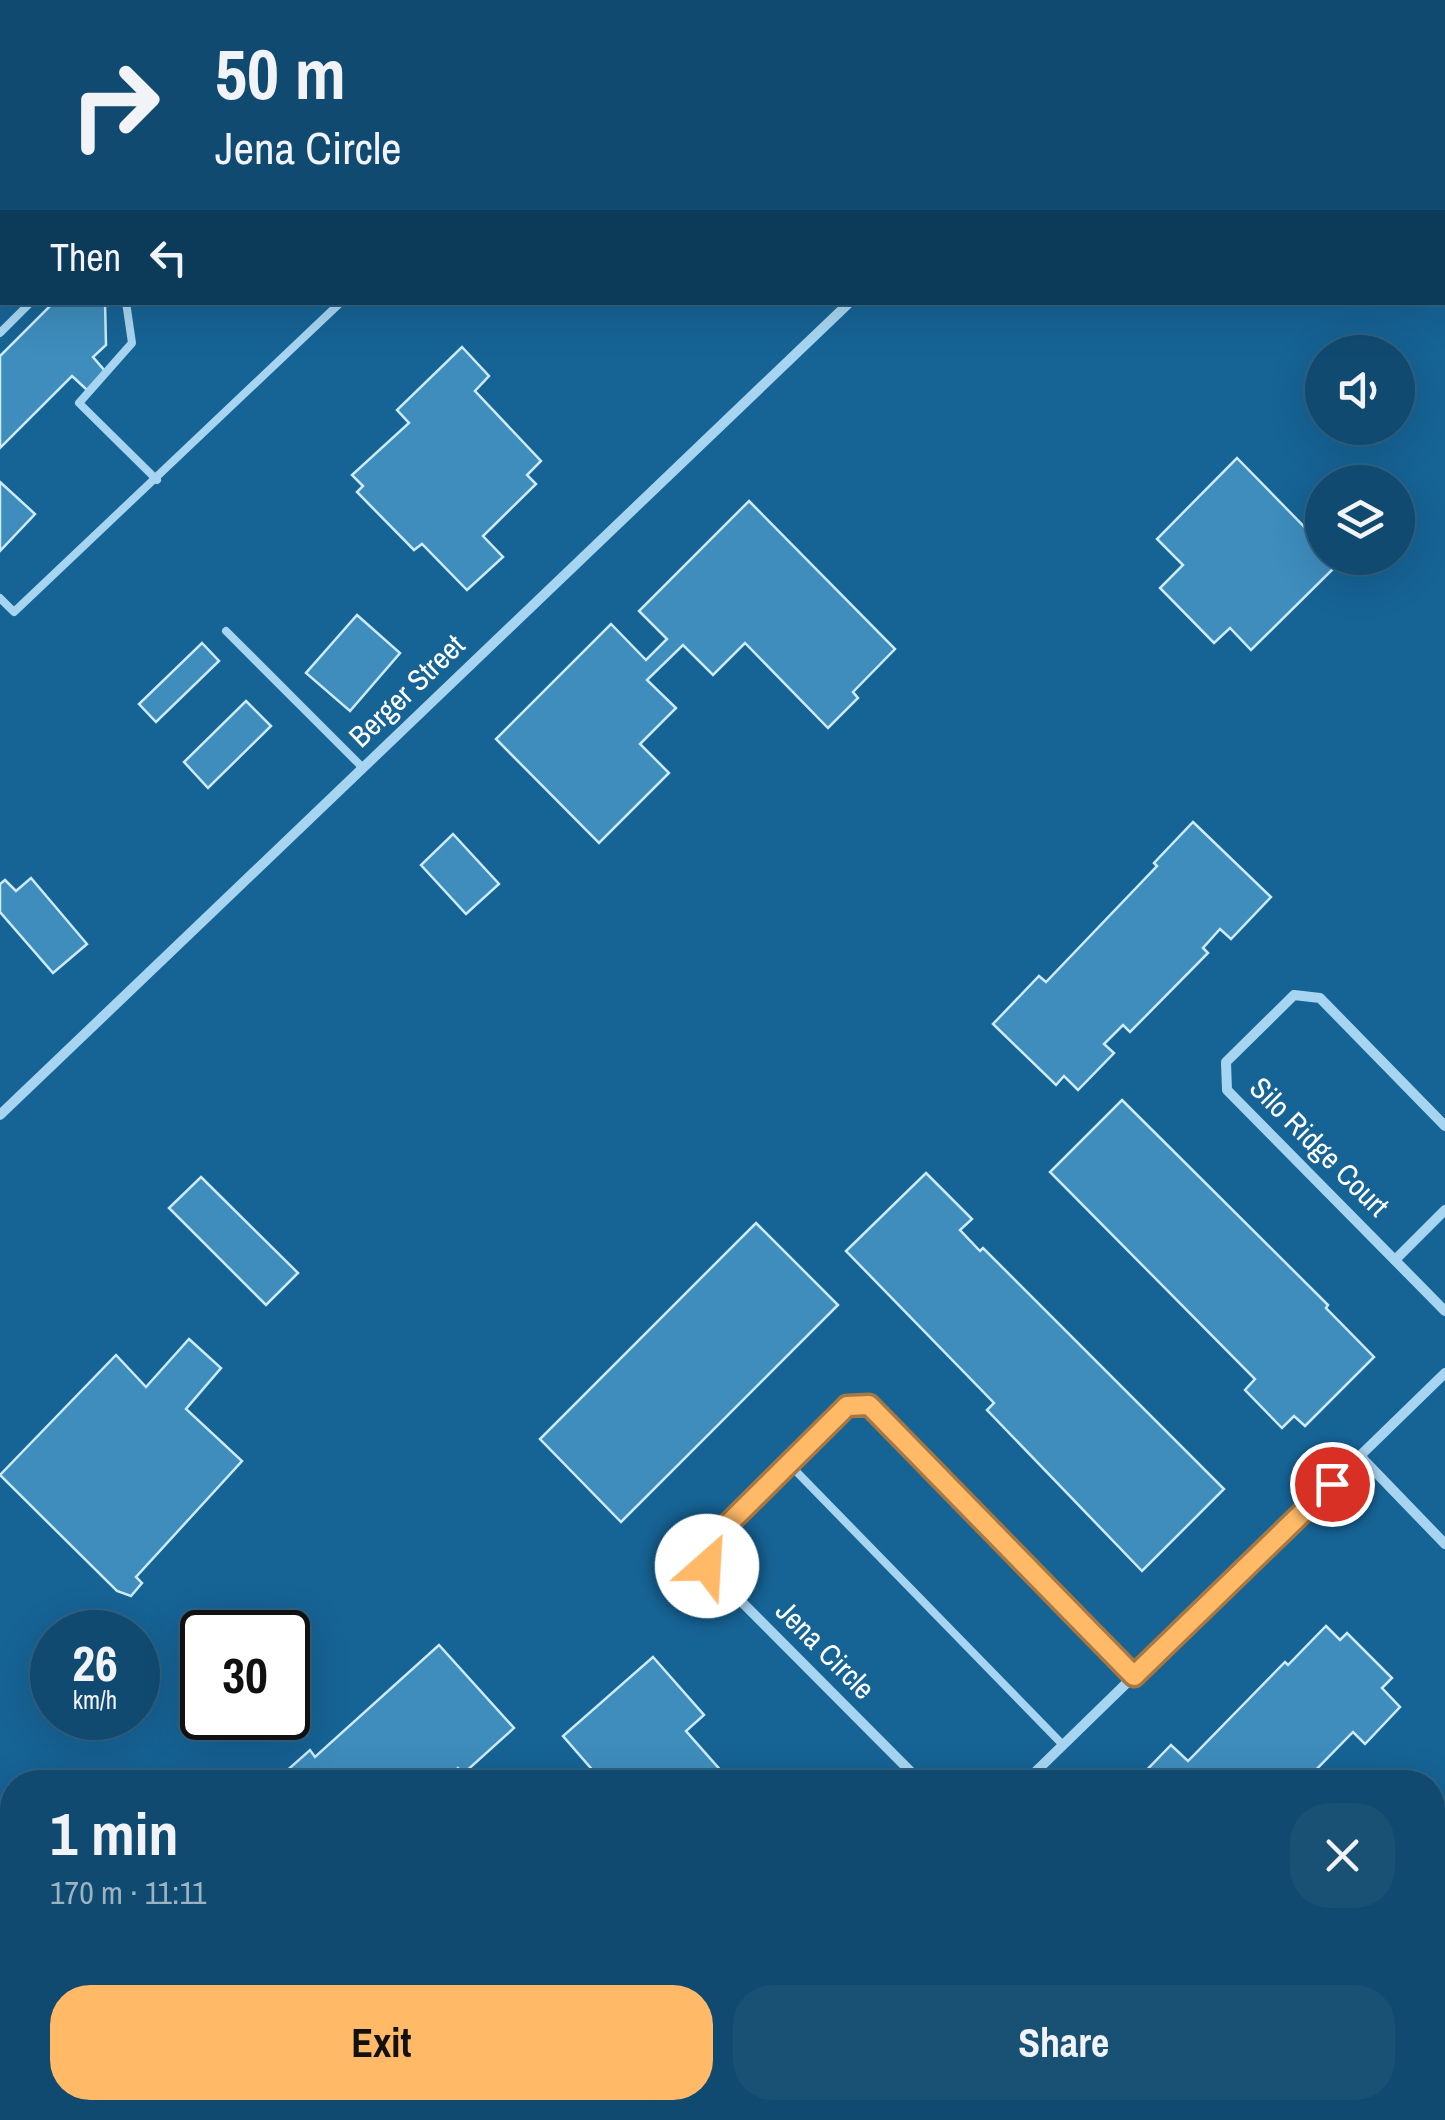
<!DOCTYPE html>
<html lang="en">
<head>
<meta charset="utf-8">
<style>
  body { margin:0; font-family:"Archivo Narrow",sans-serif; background:#195175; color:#f1f3f6; height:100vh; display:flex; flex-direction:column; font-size:38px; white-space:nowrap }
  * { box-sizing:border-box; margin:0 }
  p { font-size:32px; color:#9cb3c3 }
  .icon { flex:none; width:55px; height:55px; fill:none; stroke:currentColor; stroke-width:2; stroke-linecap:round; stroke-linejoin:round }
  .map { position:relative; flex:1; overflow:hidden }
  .side { position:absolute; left:0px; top:1770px; width:1445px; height:350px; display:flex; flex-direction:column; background:#104a70; border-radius:40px 40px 0 0; box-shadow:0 10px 40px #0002,0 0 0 2px #306283 }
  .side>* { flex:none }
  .top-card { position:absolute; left:0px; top:0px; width:1445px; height:305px; box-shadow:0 10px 40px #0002,0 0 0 2px #306283; background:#104a70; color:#f1f3f6; overflow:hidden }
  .tools { position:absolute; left:1305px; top:335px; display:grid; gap:20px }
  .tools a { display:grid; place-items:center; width:110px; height:110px; border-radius:50%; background:#104a70; box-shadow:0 10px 40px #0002,0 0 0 2px #306283; font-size:50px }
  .speed { position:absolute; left:30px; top:1610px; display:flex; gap:20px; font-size:50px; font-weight:700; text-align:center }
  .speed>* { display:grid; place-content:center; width:130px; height:130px; border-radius:50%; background:#104a70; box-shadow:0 10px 40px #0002,0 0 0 2px #306283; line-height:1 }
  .speed small { font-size:25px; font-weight:400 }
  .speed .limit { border:5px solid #111; border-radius:15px; background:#fff; color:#111 }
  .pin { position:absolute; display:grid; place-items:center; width:85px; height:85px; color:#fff; margin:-42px; border:5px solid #fff; border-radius:50%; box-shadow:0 2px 10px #0007 }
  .me { position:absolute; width:110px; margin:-55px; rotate:26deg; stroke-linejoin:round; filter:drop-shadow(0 0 8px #0008) }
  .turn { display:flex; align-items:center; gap:35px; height:210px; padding:0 50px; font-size:45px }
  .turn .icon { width:130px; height:130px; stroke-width:2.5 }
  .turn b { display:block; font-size:70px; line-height:85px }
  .then { display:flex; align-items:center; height:95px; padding:0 50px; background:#0003; gap:20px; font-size:38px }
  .round { display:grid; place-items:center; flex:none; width:105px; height:105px; border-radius:40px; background:#195175 }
  .summary { display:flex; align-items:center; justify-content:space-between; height:170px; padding:0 50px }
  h1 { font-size:60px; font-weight:700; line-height:75px }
  .action { display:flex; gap:20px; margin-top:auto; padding:20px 50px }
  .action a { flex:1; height:115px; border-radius:40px; background:#ffb967; color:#111; font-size:40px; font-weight:700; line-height:115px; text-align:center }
  .action a+a { background:#195175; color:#f1f3f6 }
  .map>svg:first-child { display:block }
  .park { fill:url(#park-dots) }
  .building { fill:#3e8dbd; stroke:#ceebfc; stroke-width:2.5 }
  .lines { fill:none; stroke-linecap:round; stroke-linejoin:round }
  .lane { stroke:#a7d5f1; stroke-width:8 }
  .street { stroke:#a7d5f1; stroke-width:10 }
  .route-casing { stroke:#a67843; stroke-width:25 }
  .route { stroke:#ffb967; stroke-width:18 }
  .labels { text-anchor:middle; stroke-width:8; stroke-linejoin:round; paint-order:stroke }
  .street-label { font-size:30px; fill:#fff; stroke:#166395 }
</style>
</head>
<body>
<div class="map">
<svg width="1445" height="2120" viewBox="0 0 1445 2120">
  <defs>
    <pattern id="park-dots" width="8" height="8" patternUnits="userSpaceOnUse" patternTransform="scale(2.5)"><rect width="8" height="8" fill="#257db2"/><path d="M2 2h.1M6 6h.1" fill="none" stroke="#376784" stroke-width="1.8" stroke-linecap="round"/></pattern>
  </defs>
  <rect width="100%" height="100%" fill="#166395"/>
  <polygon class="park" points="315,2108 553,2108 565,2120 301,2120"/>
  <g class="building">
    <polygon points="140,0 209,0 209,2 141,2"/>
    <polygon points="353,0 440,0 441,2 354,2"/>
    <polygon points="729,0 867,0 869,2 731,2"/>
    <polygon points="937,0 1077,0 935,2"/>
    <polygon points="2,43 2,133 0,135 0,45"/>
    <polygon points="2,197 2,290 0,292 0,199"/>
    <polygon points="54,302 105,302 106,345 93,357 105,371 87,390 72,376 0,448 0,356"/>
    <polygon points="462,347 489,376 475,391 541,461 527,475 536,484 483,536 503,557 467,590 422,544 414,550 357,492 363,486 352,475 409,423 397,410"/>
    <polygon points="1237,458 1322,545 1322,558 1335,558 1340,562 1251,650 1230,628 1214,643 1160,588 1183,565 1157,539"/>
    <polygon points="0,482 35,514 0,551"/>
    <polygon points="749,501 895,649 853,692 858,698 828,728 745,643 713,675 683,645 647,680 676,708 640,744 669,773 599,843 496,739 611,624 646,660 667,639 639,611"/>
    <polygon points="357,615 400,653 350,711 306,673"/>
    <polygon points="202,643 219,661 156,722 139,704"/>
    <polygon points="246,701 271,726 208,788 184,762"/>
    <polygon points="1193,822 1271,897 1231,939 1220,929 1203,948 1208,953 1130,1032 1123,1025 1104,1044 1114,1053 1078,1090 1064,1076 1056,1085 993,1024 1039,976 1046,982 1157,866 1154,863"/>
    <polygon points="453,834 499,884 466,914 421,865"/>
    <polygon points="31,878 87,944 53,973 0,912 0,884 5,880 16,891"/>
    <polygon points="1122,1100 1328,1305 1326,1308 1374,1357 1305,1426 1294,1416 1282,1428 1245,1390 1255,1379 1050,1172"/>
    <polygon points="926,1173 972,1219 960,1230 980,1251 983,1248 1224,1489 1142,1571 987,1410 994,1403 846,1251"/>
    <polygon points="201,1177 298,1273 266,1305 169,1208"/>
    <polygon points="756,1223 838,1305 621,1522 540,1439"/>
    <polygon points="189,1339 221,1368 186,1409 242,1461 136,1577 142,1583 131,1596 117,1591 0,1475 116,1355 146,1387"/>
    <polygon points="1326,1626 1340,1640 1347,1633 1392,1678 1382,1688 1400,1707 1365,1744 1353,1732 1304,1782 1135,1782 1171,1745 1188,1761 1285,1662 1288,1665"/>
    <polygon points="439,1645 514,1728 463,1774 458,1768 441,1782 274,1782 310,1750 315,1757"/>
    <polygon points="48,1656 52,1660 52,1695 31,1673"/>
    <polygon points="653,1657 704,1715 686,1731 731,1782 603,1782 563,1736"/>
    <polygon points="1445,1802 1445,1930 1432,1937 1432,1809"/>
    <polygon points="221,2108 279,2108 265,2120 212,2120 209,2118"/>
    <polygon points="381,2108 541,2108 554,2120 390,2120 379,2109"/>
    <polygon points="656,2108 755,2108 760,2113 753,2120 668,2120"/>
    <polygon points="901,2108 1007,2108 1017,2120 887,2120"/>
    <polygon points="1191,2108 1322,2108 1330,2120 1199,2120"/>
  </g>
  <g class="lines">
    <g class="lane">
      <polyline points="58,0 60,2"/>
      <polyline points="259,0 260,2"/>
      <polyline points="688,0 691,2"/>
      <polyline points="26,2 29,0"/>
      <polyline points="654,2 656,0"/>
      <polyline points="0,27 2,25"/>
      <polyline points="0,172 2,170"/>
      <polyline points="126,302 132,343 79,403 157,480"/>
      <polyline points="0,333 31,302"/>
      <polyline points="0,598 14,612 341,302"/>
      <polyline points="226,631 363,768"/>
      <polyline points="789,1464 1063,1745"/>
    </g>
    <g class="street">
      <polyline points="1163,2 1166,0"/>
      <polyline points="0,1115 850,302"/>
      <polyline points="1445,1126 1320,998 1294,995 1226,1062 1227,1090 1445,1311"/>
      <polyline points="1395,1260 1445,1210"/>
      <polyline points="1360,1456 1445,1544"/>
      <polyline points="921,1782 707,1567 707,1546 847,1407 869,1405 1134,1676"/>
      <polyline points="1025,1782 1445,1373"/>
      <polyline points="1432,2017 1445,2010"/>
      <polyline points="627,2108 638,2120"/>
      <polyline points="779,2108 790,2120"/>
      <polyline points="1418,2108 1424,2118 1445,2119"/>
      <polyline points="177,2120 191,2108"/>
    </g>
  </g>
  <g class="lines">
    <defs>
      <polyline id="route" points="707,1566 706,1546 847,1406 869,1405 1134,1676 1332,1484"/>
    </defs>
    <use href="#route" class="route-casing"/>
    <use href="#route" class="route"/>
  </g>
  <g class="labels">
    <g class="street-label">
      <text transform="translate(407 691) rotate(-44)" y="10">Berger Street</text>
      <text transform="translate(1319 1147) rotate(45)" y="10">Silo Ridge Court</text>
      <text transform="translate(825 1650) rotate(45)" y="10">Jena Circle</text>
    </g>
  </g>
</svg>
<div class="tools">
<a><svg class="icon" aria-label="sound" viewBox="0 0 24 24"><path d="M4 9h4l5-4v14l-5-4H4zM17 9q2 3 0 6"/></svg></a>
<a><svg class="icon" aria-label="layers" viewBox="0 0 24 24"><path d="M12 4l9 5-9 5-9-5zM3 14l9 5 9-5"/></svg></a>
</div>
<div class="speed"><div>26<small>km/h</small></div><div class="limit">30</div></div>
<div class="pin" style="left:1332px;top:1484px;background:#d93025"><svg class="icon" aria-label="arrive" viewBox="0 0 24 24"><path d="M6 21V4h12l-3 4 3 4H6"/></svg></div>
<svg class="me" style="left:707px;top:1566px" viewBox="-20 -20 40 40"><circle r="19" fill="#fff"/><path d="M0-13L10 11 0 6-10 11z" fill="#ffb967"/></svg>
<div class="top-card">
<div class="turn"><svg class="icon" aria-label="right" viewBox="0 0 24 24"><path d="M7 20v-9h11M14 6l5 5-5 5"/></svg><div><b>50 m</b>Jena Circle</div></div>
<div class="then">Then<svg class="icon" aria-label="left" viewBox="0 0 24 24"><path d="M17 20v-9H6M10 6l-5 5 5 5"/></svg></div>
</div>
<section class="side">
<div class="summary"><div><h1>1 min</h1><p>170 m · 11:11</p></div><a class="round"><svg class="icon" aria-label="close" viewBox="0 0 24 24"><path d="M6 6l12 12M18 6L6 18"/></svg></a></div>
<div class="action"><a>Exit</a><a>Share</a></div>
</section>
</div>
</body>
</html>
